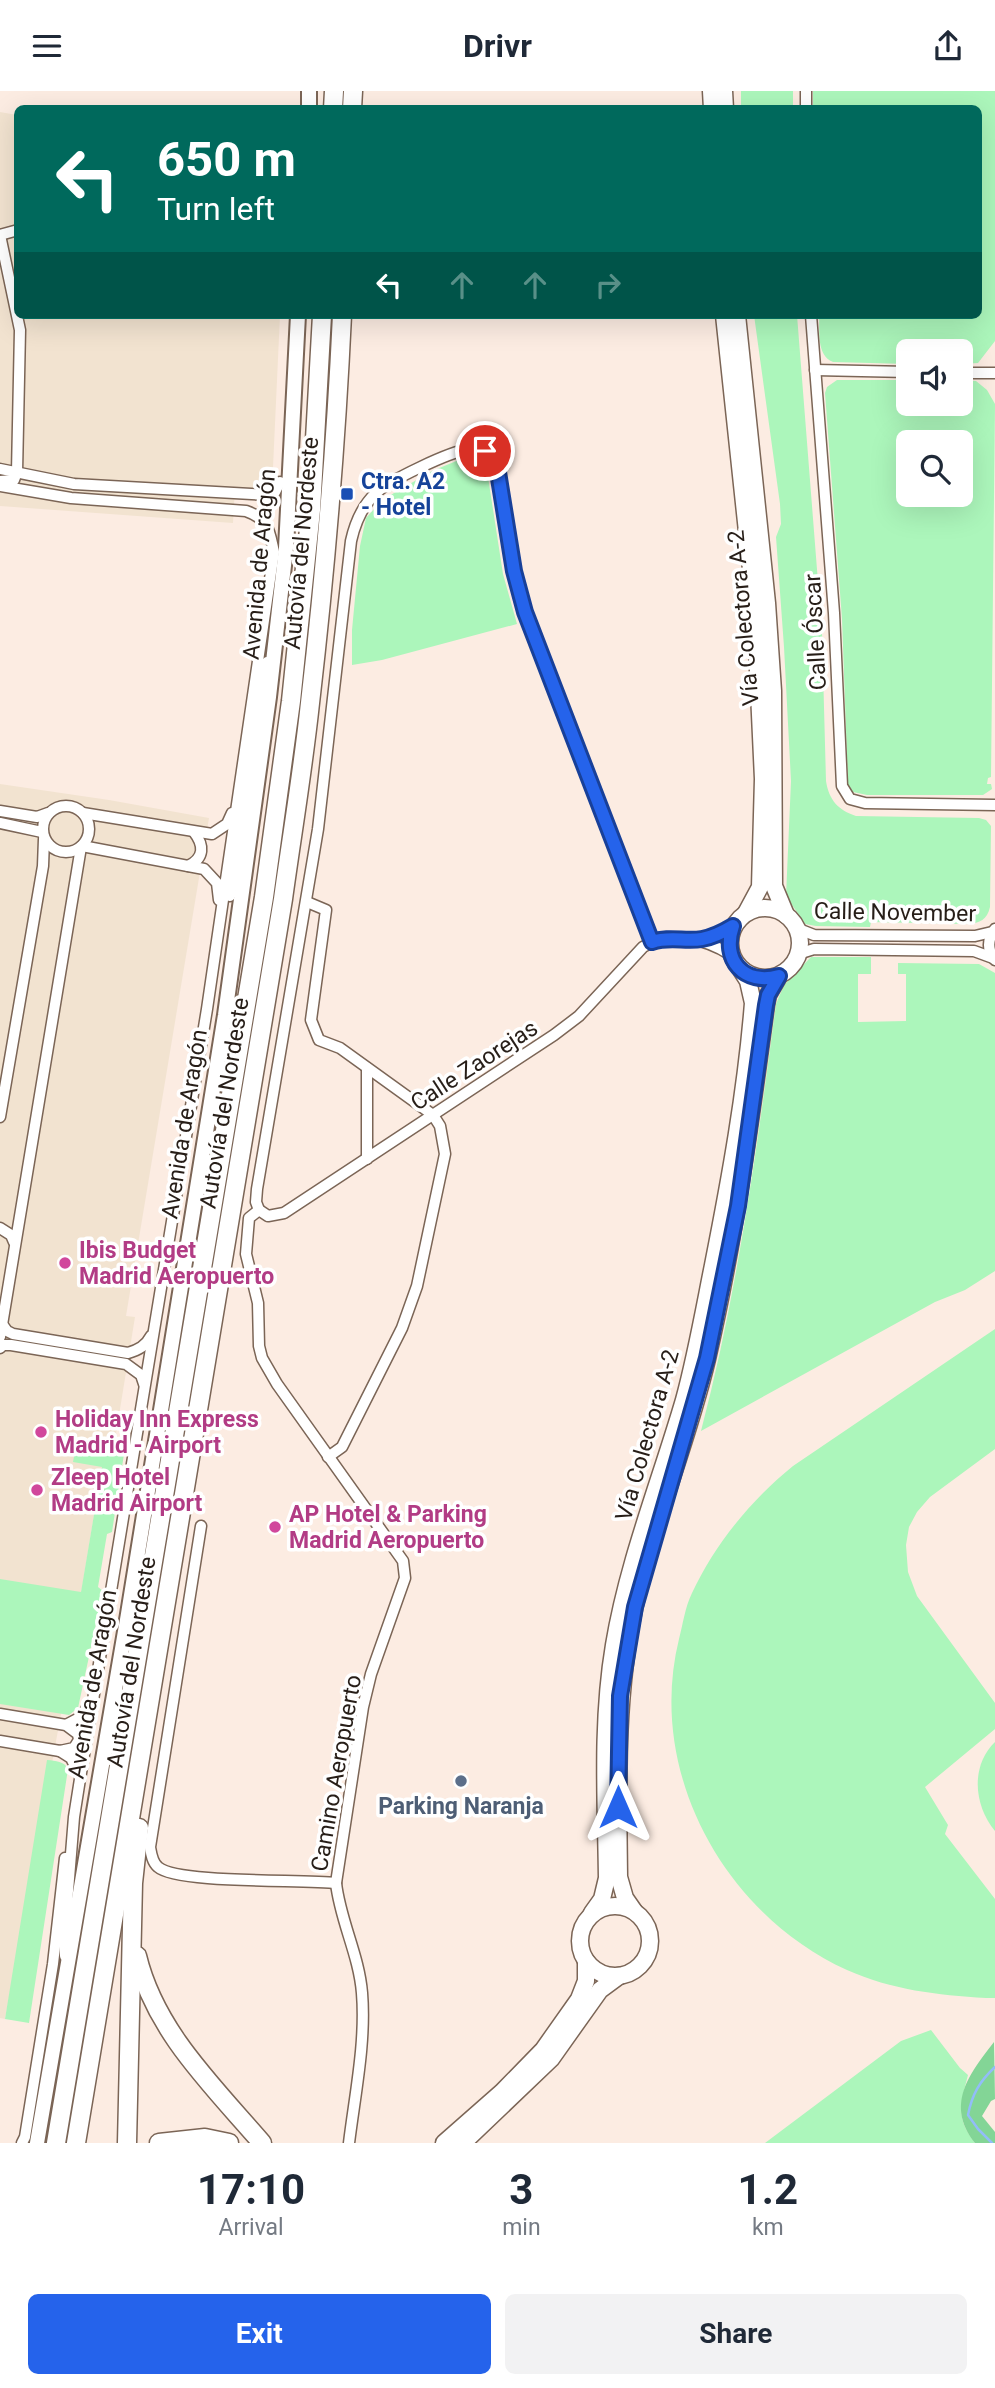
<!DOCTYPE html>
<html lang="en">
<head>
<meta charset="utf-8">
<style>
  body { margin:0; font-family:Roboto,sans-serif; background:#f2f2f3; color:#1f2937; height:100vh; display:flex; flex-direction:column; font-size:26px; white-space:nowrap }
  * { box-sizing:border-box; margin:0 }
  p { font-size:23px; color:#747a83 }
  .icon { flex:none; width:38px; height:38px; fill:none; stroke:currentColor; stroke-width:2; stroke-linecap:round; stroke-linejoin:round }
  .map { position:relative; height:2052px; overflow:hidden }
  .details { display:flex; flex-direction:column; background:#fff; flex:1 }
  .details>* { flex:none }
  .top-card { position:absolute; left:14px; top:14px; width:968px; height:214px; border-radius:10px; box-shadow:0 7px 28px #0002; background:#00695c; color:#fff; overflow:hidden }
  .tools { position:absolute; left:896px; top:248px; display:grid; gap:14px }
  .tools a { display:grid; place-items:center; width:77px; height:77px; border-radius:10px; background:#fff; box-shadow:0 7px 28px #0002; font-size:35px }
  .pin { position:absolute; display:grid; place-items:center; width:60px; height:60px; color:#fff; margin:-30px; border:4px solid #fff; border-radius:50%; box-shadow:0 2px 7px #0007 }
  .me { position:absolute; width:77px; margin:-38px; rotate:0deg; stroke-linejoin:round; filter:drop-shadow(0 0 5px #0008) }
  .turn { display:flex; align-items:center; gap:24px; height:147px; padding:0 28px; font-size:32px }
  .turn .icon { width:91px; height:91px; stroke-width:2.5 }
  .turn b { display:block; font-size:49px; line-height:60px }
  .lanes { display:flex; align-items:center; height:66px; padding:0 28px; background:#0003; justify-content:center; gap:35px; direction:ltr }
  .lanes .off { opacity:.35 }
  .eta { display:flex; justify-content:space-evenly; align-items:center; height:119px; text-align:center }
  .eta b { font-size:42px; font-weight:700; line-height:49px }
  .button { display:flex; gap:14px; margin-top:auto; padding:14px 28px }
  .button a { flex:1; height:80px; border-radius:10px; background:#2563eb; color:#fff; font-size:28px; font-weight:700; line-height:80px; text-align:center }
  .button a+a { background:#f2f2f3; color:#1f2937 }
  header { display:flex; justify-content:space-between; align-items:center; height:91px; padding:0 28px; background:#fff; font-size:32px; font-weight:700 }
  .map>svg:first-child { display:block }
  .industrial { fill:#f2e3d0 }
  .green { fill:#acf6bb; fill-rule:evenodd }
  .forest { fill:#83d596 }
  .lines { fill:none; stroke-linecap:round; stroke-linejoin:round }
  .stream { stroke:#92bdf8; stroke-width:2.5 }
  .street-casing { stroke:#7b6556; stroke-width:13 }
  .secondary-casing { stroke:#7b6556; stroke-width:18 }
  .primary-casing { stroke:#7b6556; stroke-width:19 }
  .highway-casing { stroke:#7b6556; stroke-width:21 }
  .street { stroke:#fff; stroke-width:10 }
  .secondary { stroke:#fff; stroke-width:14 }
  .primary { stroke:#fff; stroke-width:16 }
  .highway { stroke:#fff; stroke-width:18 }
  .route-casing { stroke:#184099; stroke-width:18 }
  .route { stroke:#2563eb; stroke-width:12 }
  .transit-dot { fill:#1a4fb4; stroke:#fff; stroke-width:2.5 }
  .hotel-dot { fill:#d1479c; stroke:#fff; stroke-width:2.5 }
  .service-dot { fill:#5c6f8a; stroke:#fff; stroke-width:2.5 }
  .labels { text-anchor:middle; stroke-width:7; stroke-linejoin:round; paint-order:stroke }
  .transit-label { font-size:23px; font-weight:bold; fill:#164399; stroke:#fff; text-anchor:start }
  .street-label { font-size:23px; fill:#271e18; stroke:#fff }
  .hotel-label { font-size:23px; font-weight:bold; fill:#b23c85; stroke:#fff; text-anchor:start }
  .service-label { font-size:23px; font-weight:bold; fill:#4e5e75; stroke:#fff }
</style>
</head>
<body>
<header><svg class="icon" aria-label="menu" viewBox="0 0 24 24"><path d="M4 6h16M4 12h16M4 18h16"/></svg>Drivr<svg class="icon" aria-label="share" viewBox="0 0 24 24"><path d="M12 15V3M7 8l5-5 5 5M5 13v7h14v-7"/></svg></header>
<div class="map">
<svg width="995" height="2052" viewBox="0 0 995 2052">
  <rect width="100%" height="100%" fill="#fcece2"/>
  <g class="industrial">
    <polygon points="0,21 17,24 18,224 280,224 272,398 235,396 233,432 0,415"/>
    <polygon points="0,693 109,709 209,727 126,1225 135,1226 113,1361 102,1376 61,1623 5,1928 0,1927"/>
  </g>
  <g class="green">
    <rect x="741" y="0" width="52" height="17"/>
    <path d="M813 0H995V250L978 272 961 273V261H908V273L833 271C816 264 820 240 819 224H978V18L813 17Z"/>
    <path d="M754 224H797L822 542 826 690C829 709 838 719 856 725L979 727 986 729 991 735 990 816C987 829 980 832 968 833L871 831 870 836 816 835 805 833 786 805 791 690 784 556 776 446 781 433 780 413Z"/>
    <path d="M837 289H908V313H961V289L976 290 987 299 995 313 991 686 988 687 987 693H991L992 698 983 704H867L853 701 848 693 842 528 825 302 827 296ZM908 352H961V404H908Z"/>
    <polygon points="471,364 482,368 488,386 503,483 517,533 382,569 352,574 352,539 360,455 366,427 382,409 432,380"/>
    <path d="M811 866H871V883H858V931L906 930V883H898V872L979 873 995 882V1180L965 1199 935 1211 701 1340C738 1199 757 1057 776 913L784 894Z"/>
    <path d="M995 1238V1358L930 1406 917 1421 909 1436 906 1454 908 1481 917 1505 995 1612V1638L925 1696 948 1734 945 1743 995 1808V1907H986C937 1904 892 1899 847 1879 724 1823 646 1681 679 1548 683 1533 685 1516 692 1502 715 1453 751 1409 793 1375Z"/>
    <polygon points="76,1355 124,1363 112,1441 107,1443 98,1496 103,1500 78,1617 69,1624 0,1613 0,1488 81,1501 102,1376 73,1371"/>
    <path d="M995 1651V1740C974 1715 970 1675 995 1651Z"/>
    <path d="M47 1669C56 1670 64 1670 68 1678L29 1932 5 1928Z"/>
    <path d="M931 1939 960 1977 968 1984C961 2012 955 2027 975 2052H765L901 1950Z"/>
  </g>
  <path class="forest" d="M994 1951 995 2008 991 2010 982 2025 995 2041V2052H975C945 2014 969 1983 994 1951Z"/>
  <g class="lines">
    <path class="stream" d="M992 2052 978 2038 968 2024C972 2003 980 1990 995 1976"/>
    <defs>
      <g id="street">
        <polyline points="806,18 806,0"/>
        <polyline points="0,144 20,239 17,381 14,389 0,390"/>
        <polyline points="0,144 18,139"/>
        <polyline points="811,224 834,522 842,695 850,708 865,712 995,714"/>
        <polyline points="815,279 908,281"/>
        <polyline points="961,282 994,282"/>
        <polyline points="0,378 74,393 268,404 275,401 280,391"/>
        <path d="M0 395 71 407 246 420C269 428 269 439 274 461L207 918 80 1688 74 1726 64 1849 65 1865"/>
        <circle cx="66" cy="738" r="23"/>
        <polyline points="0,720 37,726 48,722"/>
        <polyline points="83,722 212,743 227,733 232,722"/>
        <polyline points="0,732 42,741"/>
        <polyline points="82,755 204,778 217,792 219,809"/>
        <path d="M188 775C205 767 204 754 194 741"/>
        <polyline points="230,805 267,571"/>
        <polyline points="307,811 326,819 311,929 319,949 340,957 433,1024 440,1035 445,1063 417,1195 402,1237 342,1356 328,1366"/>
        <polyline points="796,837 814,844 975,845 992,841"/>
        <path d="M995 838C987 849 987 859 995 869"/>
        <polyline points="700,849 718,844 733,835"/>
        <polyline points="798,863 814,858 974,860 993,867"/>
        <polyline points="367,977 367,1068"/>
        <polyline points="0,1026 43,775 44,748"/>
        <path d="M259 1119 256 1111 257 1098 318 738 351 450C355 432 362 415 376 402 390 389 449 361 469 358 475 357 480 359 485 360L497 375 514 480 525 521 652 851"/>
        <path d="M259 1119 249 1127 246 1163 258 1212 259 1255 262 1267 277 1293 403 1470 405 1487 371 1583 363 1616 336 1792C340 1829 359 1864 362 1902 366 1951 355 2003 349 2052"/>
        <path d="M259 1119 268 1125 284 1122 554 944 579 925 643 856C670 839 706 848 731 864"/>
        <polyline points="0,1137 11,1144 14,1151"/>
        <path d="M2 1233 7 1240 13 1243 128 1262C138 1259 146 1255 151 1245"/>
        <polyline points="0,1246 81,756"/>
        <polyline points="0,1257 3,1254 11,1254 126,1273 141,1284 144,1293"/>
        <path d="M201 1435 150 1756C151 1762 152 1771 158 1776 177 1793 304 1788 336 1792"/>
        <polyline points="0,1623 66,1634 78,1643 79,1649 74,1657 60,1660 0,1650"/>
        <polyline points="66,1634 83,1625 89,1612"/>
        <polyline points="60,1660 71,1667 79,1683"/>
        <polyline points="22,2052 25,2046 53,1873 65,1767"/>
      </g>
      <g id="secondary">
        <polyline points="309,18 309,0"/>
        <polyline points="37,2052 128,1523 225,924 269,606 286,457 298,224"/>
      </g>
      <g id="primary">
        <polyline points="711,0 712,18"/>
        <polyline points="724,0 725,18"/>
        <polyline points="724,224 755,516 763,688 760,796 746,822"/>
        <polyline points="737,224 767,512 773,600 774,795 786,824"/>
        <circle cx="765" cy="852" r="35"/>
        <circle cx="615" cy="1850" r="35"/>
        <path d="M634 1820 625 1807 619 1786C618 1696 615 1607 634 1518 652 1433 687 1353 707 1268 734 1151 750 1033 766 914L768 904 779 885"/>
        <path d="M592 1822 602 1808 607 1787C606 1710 601 1631 614 1554 628 1470 660 1391 684 1309 696 1265 704 1219 713 1174 730 1088 746 1000 753 912L748 890 741 879"/>
        <polyline points="444,2052 502,2001 543,1959 579,1908 586,1890 586,1870"/>
        <polyline points="463,2052 551,1968 600,1899 619,1885"/>
      </g>
      <g id="highway">
        <polyline points="333,18 334,0"/>
        <polyline points="352,18 353,0"/>
        <path d="M137 1865C155 1940 213 1995 262 2052"/>
        <polyline points="56,2052 264,806 291,610 311,419 322,224"/>
        <path d="M76 2052 283 808C292 743 303 678 310 612 325 483 336 354 342 224"/>
        <polyline points="127,2052 133,1792 139,1737"/>
        <polyline points="159,2052 205,2047 229,2052"/>
      </g>
    </defs>
    <use href="#street" class="street-casing"/>
    <use href="#secondary" class="secondary-casing"/>
    <use href="#primary" class="primary-casing"/>
    <use href="#highway" class="highway-casing"/>
    <use href="#street" class="street"/>
    <use href="#secondary" class="secondary"/>
    <use href="#primary" class="primary"/>
    <use href="#highway" class="highway"/>
  </g>
  <g class="lines">
    <defs>
      <path id="route" d="M485 360 497 375 514 480 525 521 652 851C669 845 686 851 702 848 714 846 723 841 733 835 721 869 744 895 779 885L768 904 766 914 738 1115 707 1267 635 1516 620 1605 618 1716"/>
    </defs>
    <use href="#route" class="route-casing"/>
    <use href="#route" class="route"/>
  </g>
  <rect class="transit-dot" x="340" y="396" width="14" height="14" rx="3.5"/>
  <g class="hotel-dot">
    <circle cx="65" cy="1172" r="7"/>
    <circle cx="41" cy="1341" r="7"/>
    <circle cx="37" cy="1399" r="7"/>
    <circle cx="275" cy="1436" r="7"/>
  </g>
  <circle class="service-dot" cx="461" cy="1690" r="7"/>
  <g class="labels">
    <g class="transit-label">
      <text x="361" y="398">Ctra. A2<tspan x="361" dy="26">- Hotel</tspan></text>
    </g>
    <g class="street-label">
      <text transform="translate(301 452) rotate(-85)" y="8">Autovía del Nordeste</text>
      <text transform="translate(259 473) rotate(-85)" y="8">Avenida de Aragón</text>
      <text transform="translate(743 527) rotate(-95)" y="8">Vía Colectora A-2</text>
      <text transform="translate(815 541) rotate(-93)" y="8">Calle Óscar</text>
      <text transform="translate(895 821) rotate(1)" y="8">Calle November</text>
      <text transform="translate(474 974) rotate(-33)" y="8">Calle Zaorejas</text>
      <text transform="translate(224 1012) rotate(-81)" y="8">Autovía del Nordeste</text>
      <text transform="translate(184 1033) rotate(-81)" y="8">Avenida de Aragón</text>
      <text transform="translate(647 1344) rotate(-74)" y="8">Vía Colectora A-2</text>
      <text transform="translate(131 1571) rotate(-81)" y="8">Autovía del Nordeste</text>
      <text transform="translate(92 1593) rotate(-80)" y="8">Avenida de Aragón</text>
      <text transform="translate(336 1682) rotate(-80)" y="8">Camino Aeropuerto</text>
    </g>
    <g class="hotel-label">
      <text x="79" y="1167">Ibis Budget<tspan x="79" dy="26">Madrid Aeropuerto</tspan></text>
      <text x="55" y="1336">Holiday Inn Express<tspan x="55" dy="26">Madrid - Airport</tspan></text>
      <text x="51" y="1394">Zleep Hotel<tspan x="51" dy="26">Madrid Airport</tspan></text>
      <text x="289" y="1431">AP Hotel &amp; Parking<tspan x="289" dy="26">Madrid Aeropuerto</tspan></text>
    </g>
    <g class="service-label">
      <text x="461" y="1723">Parking Naranja</text>
    </g>
  </g>
</svg>
<div class="tools">
<a><svg class="icon" aria-label="sound" viewBox="0 0 24 24"><path d="M4 9h4l5-4v14l-5-4H4zM17 9q2 3 0 6"/></svg></a>
<a><svg class="icon" aria-label="search" viewBox="0 0 24 24"><circle cx="10" cy="10" r="6"/><path d="M15 15l6 6"/></svg></a>
</div>
<div class="pin" style="left:485px;top:360px;background:#d93025"><svg class="icon" aria-label="arrive" viewBox="0 0 24 24"><path d="M6 21V4h12l-3 4 3 4H6"/></svg></div>
<svg class="me" style="left:618px;top:1716px" viewBox="-20 -20 40 40"><path d="M0-17L14 15 0 8-14 15z" fill="#2563eb" stroke="#fff" stroke-width="4"/></svg>
<div class="top-card">
<div class="turn"><svg class="icon" aria-label="left" viewBox="0 0 24 24"><path d="M17 20v-9H6M10 6l-5 5 5 5"/></svg><div><b>650 m</b>Turn left</div></div>
<div class="lanes"><svg class="icon" aria-label="left" viewBox="0 0 24 24"><path d="M17 20v-9H6M10 6l-5 5 5 5"/></svg><svg class="icon off" aria-label="ahead" viewBox="0 0 24 24"><path d="M12 20V5M6 11l6-6 6 6"/></svg><svg class="icon off" aria-label="ahead" viewBox="0 0 24 24"><path d="M12 20V5M6 11l6-6 6 6"/></svg><svg class="icon off" aria-label="right" viewBox="0 0 24 24"><path d="M7 20v-9h11M14 6l5 5-5 5"/></svg></div>
</div>
</div>
<section class="details">
<div class="eta">
<div><b>17:10</b><p>Arrival</p></div>
<div><b>3</b><p>min</p></div>
<div><b>1.2</b><p>km</p></div>
</div>
<div class="button"><a>Exit</a><a>Share</a></div>
</section>
</body>
</html>
